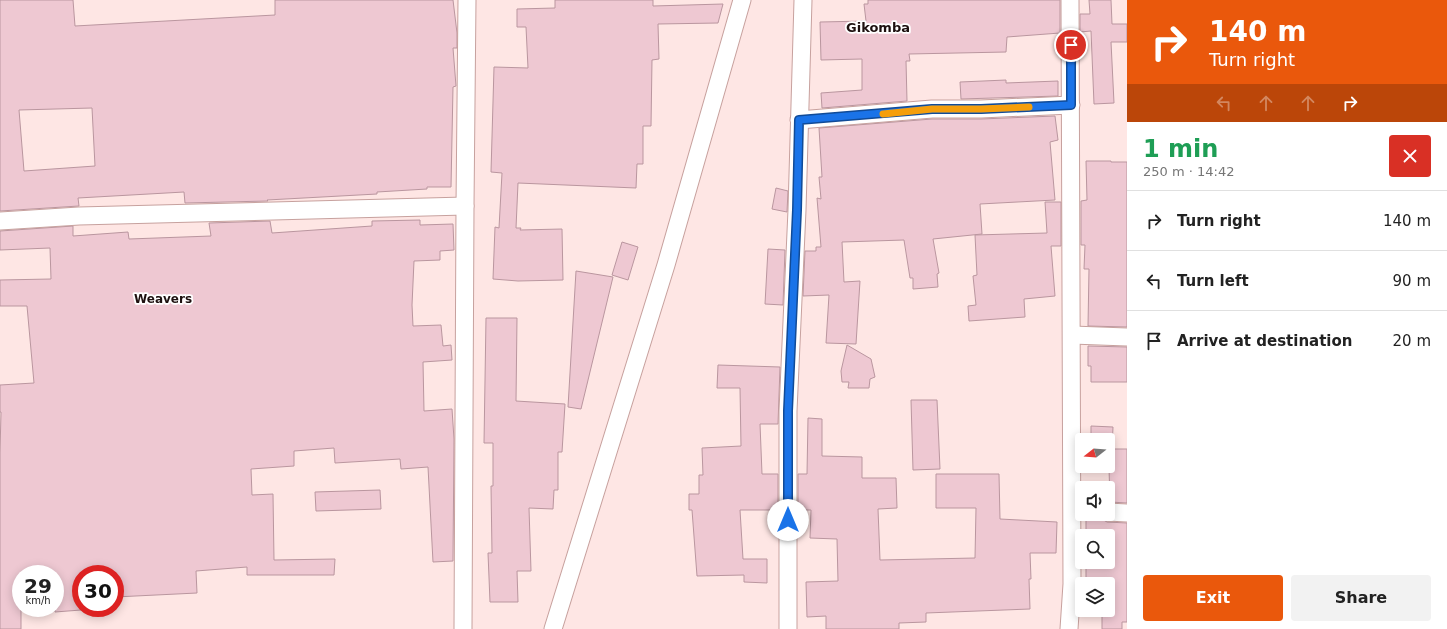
<!DOCTYPE html>
<html lang="en">
<head>
<meta charset="utf-8">
<style>
  body { margin:0; font-family:"DejaVu Sans",sans-serif; background:#f2f2f2; color:#222; height:100vh; display:flex; flex-direction:column; font-size:15px; white-space:nowrap }
  * { box-sizing:border-box; margin:0 }
  p { font-size:13px; color:#767676 }
  .icon { flex:none; width:22px; height:22px; fill:none; stroke:currentColor; stroke-width:2; stroke-linecap:round; stroke-linejoin:round }
  .map { position:relative; flex:1; overflow:hidden }
  .panel { display:flex; flex-direction:column; background:#fff; width:320px }
  .panel>* { flex:none }
  .guide { background:#ea580c; color:#fff; overflow:hidden }
  .needle { width:26px; rotate:253deg }
  .controls { position:absolute; left:1075px; top:433px; display:grid; gap:8px }
  .controls a { display:grid; place-items:center; width:40px; height:40px; border-radius:4px; background:#fff; box-shadow:0 2px 10px #0003; font-size:20px }
  .speed { position:absolute; left:12px; top:565px; display:flex; gap:8px; font-size:20px; font-weight:700; text-align:center }
  .speed>* { display:grid; place-content:center; width:52px; height:52px; border-radius:50%; background:#fff; box-shadow:0 2px 10px #0003; line-height:1 }
  .speed small { font-size:10px; font-weight:400 }
  .speed .limit { border:6px solid #d22; background:#fff; color:#111 }
  .pin { position:absolute; display:grid; place-items:center; width:34px; height:34px; color:#fff; margin:-17px; border:2px solid #fff; border-radius:50%; box-shadow:0 1px 4px #0007 }
  .me { position:absolute; width:44px; margin:-22px; rotate:0deg; stroke-linejoin:round; filter:drop-shadow(0 0 3px #0008) }
  .turn { display:flex; align-items:center; gap:14px; height:84px; padding:0 16px; font-size:18px }
  .turn .icon { width:52px; height:52px; stroke-width:2.5 }
  .turn b { display:block; font-size:28px; line-height:34px }
  .lanes { display:flex; align-items:center; height:38px; padding:0 16px; background:#0003; justify-content:center; gap:20px; direction:ltr }
  .lanes .off { opacity:.35 }
  .round { display:grid; place-items:center; flex:none; width:42px; height:42px; border-radius:4px; background:#f2f2f2 }
  .headline { display:flex; align-items:center; justify-content:space-between; height:68px; padding:0 16px }
  h1 { font-size:24px; font-weight:600; line-height:30px; color:#1e9e55 }
  .cta { display:flex; gap:8px; margin-top:auto; padding:8px 16px }
  .cta a { flex:1; height:46px; border-radius:4px; background:#ea580c; color:#fff; font-size:16px; font-weight:600; line-height:46px; text-align:center }
  .cta a+a { background:#f2f2f2; color:#222 }
  ul { padding:0; list-style:none }
  li { display:flex; align-items:center; gap:12px; height:60px; padding:0 16px; border-top:1px solid #e0e0e0 }
  li div { flex:1 }
  li b { display:block; font-size:15px }
  li em { font-style:normal }
  main { display:flex; flex:1; min-height:0 }
  .map>svg:first-child { display:block }
  .building { fill:#eec8d2; stroke:#ba969f; fill-rule:evenodd }
  .lines { fill:none; stroke-linecap:round; stroke-linejoin:round }
  .minor-casing { stroke:#c7a19e; stroke-width:19 }
  .minor { stroke:#fff; stroke-width:17 }
  .route-casing { stroke:#114b97; stroke-width:10 }
  .route { stroke:#1a73e8; stroke-width:7 }
  .slow { stroke:#f59e0b; stroke-width:7 }
  .labels { text-anchor:middle; stroke-width:3.5; stroke-linejoin:round; paint-order:stroke }
  .neighbourhood-label { font-size:12px; font-weight:bold; fill:#1d100f; stroke:#fff }
  .quarter-label { font-size:13px; font-weight:bold; fill:#1d100f; stroke:#fff }
</style>
</head>
<body>
<main>
<div class="map">
<svg width="1127" height="629" viewBox="0 0 1127 629">
  <rect width="100%" height="100%" fill="#fee6e4"/>
  <g class="building">
    <path d="M0 0H73L75 26 275 15V0H453L457 33V48H453L456 86 453 87 451 187H427V189L377 192V194L267 200 268 201 185 203 184 192 78 198 79 206 0 211ZM92 108 95 166 24 171 19 110Z"/>
    <polygon points="555,0 653,0 653,6 723,4 718,23 658,24 659,59 652,60 651,126 643,126 643,164 637,164 636,188 518,183 516,228 521,228 520,230 562,229 563,280 518,281 493,279 495,227 499,228 502,173 491,172 494,67 528,68 526,27 517,27 517,9 555,8"/>
    <polygon points="868,0 1060,0 1060,33 1007,37 1006,52 909,54 910,61 906,61 907,101 822,108 821,93 862,90 862,59 821,60 820,22 866,21 864,4 868,4"/>
    <polygon points="1089,0 1111,0 1112,24 1127,24 1127,42 1111,42 1114,103 1094,104 1091,31 1080,32 1080,14 1090,14"/>
    <polygon points="1006,80 1006,83 1058,81 1058,96 961,99 960,82"/>
    <polygon points="1055,116 1058,140 1050,142 1055,200 980,204 982,234 933,239 939,273 937,274 938,287 913,289 913,278 910,278 904,240 842,242 844,282 860,281 856,344 826,343 829,295 803,296 805,251 816,251 816,247 821,247 817,198 821,199 819,177 822,177 819,128 932,119 981,119"/>
    <polygon points="1086,161 1111,161 1111,162 1127,162 1127,327 1088,326 1089,269 1084,269 1085,245 1081,245 1081,201 1087,200"/>
    <polygon points="776,188 788,191 787,212 772,209"/>
    <polygon points="1045,202 1061,202 1061,246 1051,246 1055,296 1024,299 1025,317 969,321 968,306 976,305 973,276 977,275 975,235 1047,233"/>
    <polygon points="420,220 420,225 453,224 454,250 440,251 440,260 414,261 412,305 413,326 441,325 443,346 451,345 452,360 423,362 424,411 452,409 454,439 453,561 433,562 428,467 401,469 400,459 335,463 334,448 294,451 294,466 251,469 252,495 273,494 274,560 335,559 334,575 247,575 247,567 196,571 197,593 115,597 115,574 81,574 81,610 55,612 55,574 21,574 21,629 0,629 0,452 1,412 0,412 0,385 34,383 27,306 0,306 0,280 51,279 50,248 0,250 0,231 73,226 73,236 128,232 129,239 211,236 209,223 270,221 272,233 372,226 372,221"/>
    <polygon points="622,242 638,247 628,280 612,275"/>
    <polygon points="768,249 785,250 783,305 765,304"/>
    <polygon points="576,271 613,277 581,409 568,407"/>
    <polygon points="486,318 517,318 516,401 565,404 562,452 558,452 558,490 554,490 553,509 529,508 531,571 517,571 518,602 490,602 488,553 492,553 491,486 493,486 493,443 484,443"/>
    <polygon points="847,345 871,359 875,377 870,379 869,388 848,388 849,382 842,382 841,371"/>
    <polygon points="1088,346 1127,347 1127,382 1091,382 1091,366 1088,366"/>
    <polygon points="718,365 780,367 778,424 760,424 762,474 778,474 778,510 740,510 743,559 767,559 767,583 744,582 744,575 697,576 692,510 689,510 689,494 699,494 699,475 703,475 702,448 741,446 740,388 717,388"/>
    <polygon points="911,400 937,400 940,469 913,470"/>
    <polygon points="808,418 822,419 822,456 862,457 862,478 896,478 897,508 878,509 880,560 975,558 976,508 936,508 936,474 999,474 1000,519 1057,522 1056,553 1030,553 1031,579 1029,579 1030,609 926,613 926,622 899,623 899,629 826,629 826,616 807,617 806,582 838,581 837,539 810,538 811,510 798,510 798,474 807,474"/>
    <polygon points="1091,426 1113,427 1112,449 1127,449 1127,503 1110,502 1109,468 1090,468 1090,466 1108,466 1108,440 1091,440"/>
    <polygon points="380,490 381,509 316,511 315,492"/>
    <polygon points="1086,518 1100,518 1107,522 1127,523 1127,622 1122,622 1122,629 1102,629 1102,610 1108,610 1108,584 1086,584 1086,562 1108,562 1108,536 1086,536"/>
  </g>
  <g class="lines">
    <defs>
      <g id="minor">
        <polyline points="799,120 932,109 981,109 1071,105"/>
        <polyline points="0,221 79,216 465,206"/>
        <polyline points="1072,335 1127,337"/>
        <polyline points="1108,512 1127,513"/>
        <polyline points="463,629 465,206 467,0"/>
        <polyline points="553,629 666,265 742,0"/>
        <polyline points="788,629 788,411 797,210 803,0"/>
        <polyline points="1069,629 1072,584 1070,0"/>
      </g>
    </defs>
    <use href="#minor" class="minor-casing"/>
    <use href="#minor" class="minor"/>
  </g>
  <g class="lines">
    <defs>
      <polyline id="route" points="788,520 788,411 797,210 799,120 932,109 981,109 1071,105 1071,45"/>
    </defs>
    <use href="#route" class="route-casing"/>
    <use href="#route" class="route"/>
    <polyline class="slow" points="883,114 932,109 981,109 1029,107"/>
  </g>
  <g class="labels">
    <g class="neighbourhood-label">
      <text x="163" y="303">Weavers</text>
    </g>
    <g class="quarter-label">
      <text x="878" y="32">Gikomba</text>
    </g>
  </g>
</svg>
<div class="controls">
<a><svg class="needle" viewBox="-14 -14 28 28"><path d="M0-13l5 13h-10z" fill="#e53935"/><path d="M0 13l5-13h-10z" fill="#767676"/></svg></a>
<a><svg class="icon" aria-label="sound" viewBox="0 0 24 24"><path d="M4 9h4l5-4v14l-5-4H4zM17 9q2 3 0 6"/></svg></a>
<a><svg class="icon" aria-label="search" viewBox="0 0 24 24"><circle cx="10" cy="10" r="6"/><path d="M15 15l6 6"/></svg></a>
<a><svg class="icon" aria-label="layers" viewBox="0 0 24 24"><path d="M12 4l9 5-9 5-9-5zM3 14l9 5 9-5"/></svg></a>
</div>
<div class="speed"><div>29<small>km/h</small></div><div class="limit">30</div></div>
<div class="pin" style="left:1071px;top:45px;background:#d93025"><svg class="icon" aria-label="arrive" viewBox="0 0 24 24"><path d="M6 21V4h12l-3 4 3 4H6"/></svg></div>
<svg class="me" style="left:788px;top:520px" viewBox="-20 -20 40 40"><circle r="19" fill="#fff"/><path d="M0-13L10 11 0 6-10 11z" fill="#1a73e8"/></svg>
</div>
<section class="panel">
<div class="guide">
<div class="turn"><svg class="icon" aria-label="right" viewBox="0 0 24 24"><path d="M7 20v-9h11M14 6l5 5-5 5"/></svg><div><b>140 m</b>Turn right</div></div>
<div class="lanes"><svg class="icon off" aria-label="left" viewBox="0 0 24 24"><path d="M17 20v-9H6M10 6l-5 5 5 5"/></svg><svg class="icon off" aria-label="ahead" viewBox="0 0 24 24"><path d="M12 20V5M6 11l6-6 6 6"/></svg><svg class="icon off" aria-label="ahead" viewBox="0 0 24 24"><path d="M12 20V5M6 11l6-6 6 6"/></svg><svg class="icon" aria-label="right" viewBox="0 0 24 24"><path d="M7 20v-9h11M14 6l5 5-5 5"/></svg></div>
</div>
<div class="headline"><div><h1>1 min</h1><p>250 m · 14:42</p></div><a class="round" style="background:#d93025;color:#fff"><svg class="icon" aria-label="close" viewBox="0 0 24 24"><path d="M6 6l12 12M18 6L6 18"/></svg></a></div>
<ul>
<li><svg class="icon" aria-label="right" viewBox="0 0 24 24"><path d="M7 20v-9h11M14 6l5 5-5 5"/></svg><div><b>Turn right</b></div><em>140 m</em></li>
<li><svg class="icon" aria-label="left" viewBox="0 0 24 24"><path d="M17 20v-9H6M10 6l-5 5 5 5"/></svg><div><b>Turn left</b></div><em>90 m</em></li>
<li><svg class="icon" aria-label="arrive" viewBox="0 0 24 24"><path d="M6 21V4h12l-3 4 3 4H6"/></svg><div><b>Arrive at destination</b></div><em>20 m</em></li>
</ul>
<div class="cta"><a>Exit</a><a>Share</a></div>
</section>
</main>
</body>
</html>
